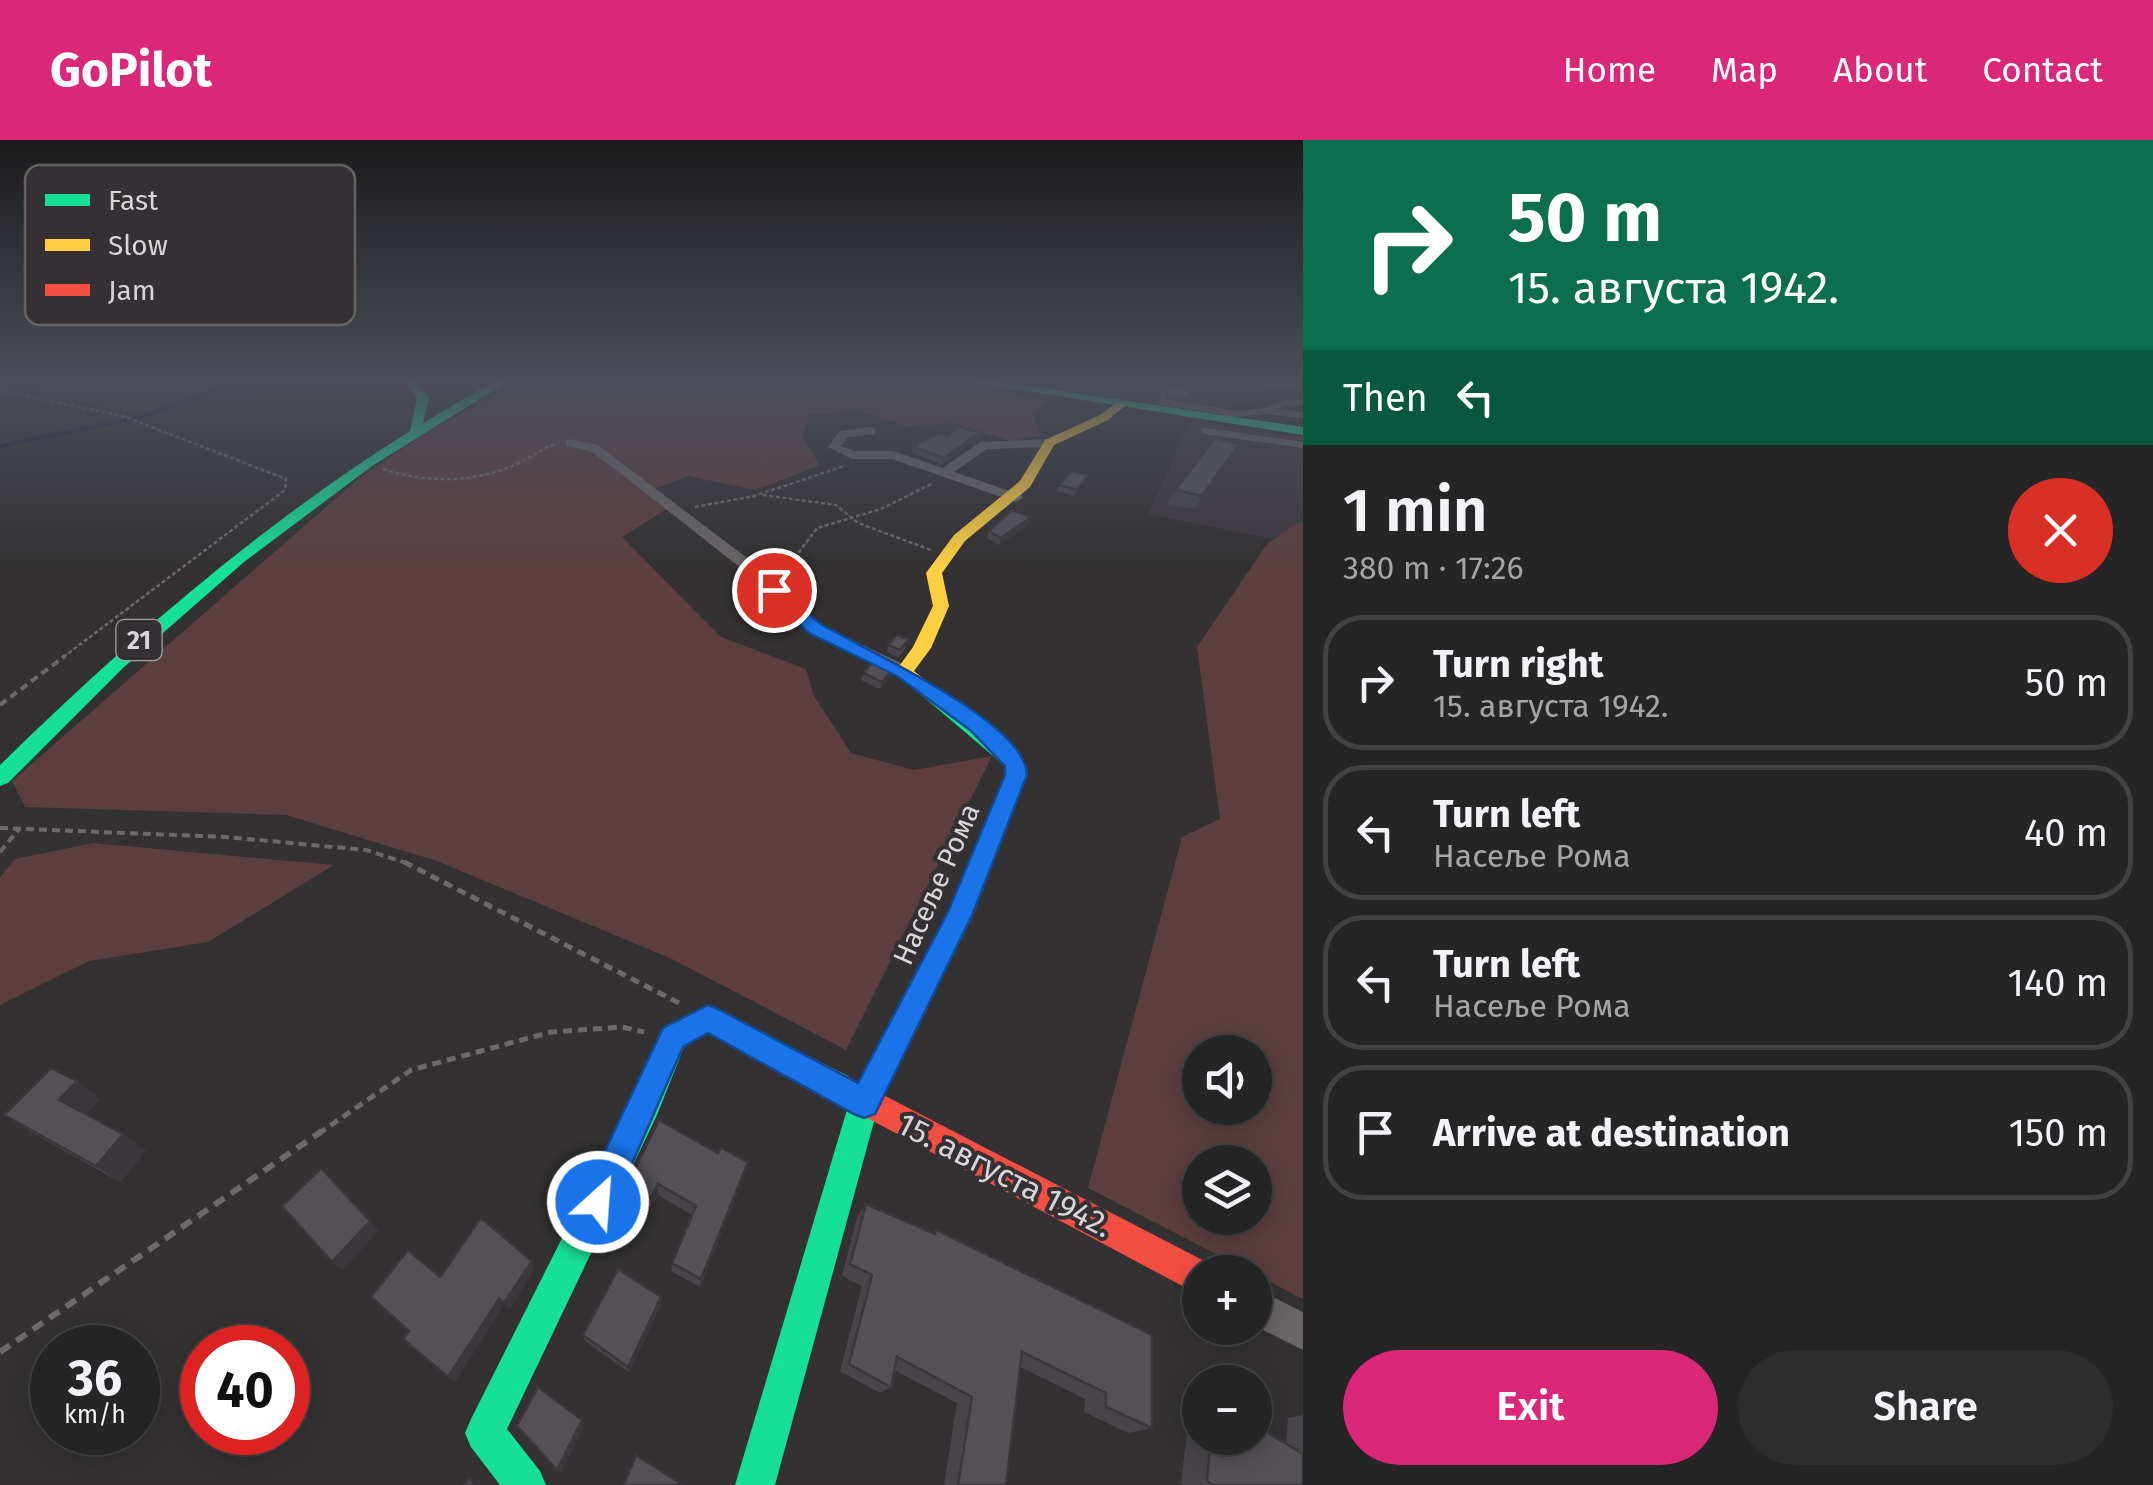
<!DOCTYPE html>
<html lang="en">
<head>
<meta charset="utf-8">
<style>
  body { margin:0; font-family:"Fira Sans",sans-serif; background:#2e2d2e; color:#f1f3f6; height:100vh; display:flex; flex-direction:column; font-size:38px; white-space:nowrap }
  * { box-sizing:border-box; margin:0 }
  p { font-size:32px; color:#a4a5a7 }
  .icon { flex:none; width:55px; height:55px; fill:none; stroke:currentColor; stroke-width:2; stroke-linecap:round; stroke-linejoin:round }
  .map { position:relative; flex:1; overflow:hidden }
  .panel { display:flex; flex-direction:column; background:#262526; width:850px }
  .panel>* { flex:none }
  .guide { background:#0b6e4f; color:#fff; overflow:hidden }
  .buttons { position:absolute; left:1182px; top:895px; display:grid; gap:20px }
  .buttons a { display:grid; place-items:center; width:90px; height:90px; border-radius:50%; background:#262526; box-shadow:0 5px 25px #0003,0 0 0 2px #424243; font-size:50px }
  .speed { position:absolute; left:30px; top:1185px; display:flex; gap:20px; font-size:50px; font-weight:700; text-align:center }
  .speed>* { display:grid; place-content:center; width:130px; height:130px; border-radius:50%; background:#262526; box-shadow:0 5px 25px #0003,0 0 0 2px #424243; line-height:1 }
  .speed small { font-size:25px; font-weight:400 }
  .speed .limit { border:15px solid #d22; background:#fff; color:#111 }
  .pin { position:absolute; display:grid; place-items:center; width:85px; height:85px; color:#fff; margin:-42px; border:5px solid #fff; border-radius:50%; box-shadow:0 2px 10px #0007 }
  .me { position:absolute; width:110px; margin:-55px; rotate:26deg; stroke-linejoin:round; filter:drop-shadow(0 0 8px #0008) }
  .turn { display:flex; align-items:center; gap:35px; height:210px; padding:0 40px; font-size:45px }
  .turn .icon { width:130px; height:130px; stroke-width:2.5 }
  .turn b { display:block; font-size:70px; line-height:85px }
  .then { display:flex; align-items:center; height:95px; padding:0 40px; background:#0003; gap:20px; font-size:38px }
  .round { display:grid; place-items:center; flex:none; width:105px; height:105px; border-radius:52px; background:#2e2d2e }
  .head { display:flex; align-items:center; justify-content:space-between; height:170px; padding:0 40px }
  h1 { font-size:60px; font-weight:600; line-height:75px }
  .primary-button { display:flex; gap:20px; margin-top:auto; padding:20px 40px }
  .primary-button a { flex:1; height:115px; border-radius:60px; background:#db2777; color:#fff; font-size:40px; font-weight:600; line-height:115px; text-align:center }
  .primary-button a+a { background:#2e2d2e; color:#f1f3f6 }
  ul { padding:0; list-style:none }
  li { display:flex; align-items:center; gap:30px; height:135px; margin:0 20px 15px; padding:0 20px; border:5px solid #424243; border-radius:40px }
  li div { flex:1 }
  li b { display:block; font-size:38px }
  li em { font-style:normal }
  header { display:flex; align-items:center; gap:60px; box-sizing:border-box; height:140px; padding:0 50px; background:#db2777; color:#fff }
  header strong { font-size:48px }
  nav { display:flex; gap:55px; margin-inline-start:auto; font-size:35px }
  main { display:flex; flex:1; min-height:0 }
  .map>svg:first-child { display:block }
  .built { fill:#3f383e }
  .green { fill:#5c3e3e; fill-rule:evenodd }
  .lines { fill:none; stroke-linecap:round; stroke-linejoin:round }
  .stream { stroke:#1f1f37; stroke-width:4 }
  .path-far3 { stroke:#6d696b; stroke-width:2.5; stroke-dasharray:4 2.5; stroke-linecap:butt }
  .path-far2 { stroke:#6d696b; stroke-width:4; stroke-dasharray:8 5; stroke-linecap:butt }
  .path-far1 { stroke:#6d696b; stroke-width:5; stroke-dasharray:9 6; stroke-linecap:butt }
  .path { stroke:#6d696b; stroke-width:6; stroke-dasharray:12 8; stroke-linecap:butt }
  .lane { stroke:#696567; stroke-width:6 }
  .street { fill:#696567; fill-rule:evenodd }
  .fast { fill:#16e098; fill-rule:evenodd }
  .slow { fill:#ffcf43; fill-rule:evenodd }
  .jam { fill:#f24e42; fill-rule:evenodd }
  .wall { fill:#47454a }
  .shaded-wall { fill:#3a383c }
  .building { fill:#535056; stroke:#3a383c; stroke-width:2.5 }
  .route { fill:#1a73e8; stroke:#114b97; stroke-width:2.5 }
  .labels { text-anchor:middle; stroke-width:8; stroke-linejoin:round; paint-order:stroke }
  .shield { fill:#343033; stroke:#a6a4a6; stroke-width:2.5 }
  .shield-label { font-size:25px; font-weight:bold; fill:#d7d5d7 }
  .street-label { font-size:28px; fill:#d7d5d7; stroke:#343033 }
  .near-street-label { font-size:32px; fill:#d7d5d7; stroke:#343033 }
  .key { fill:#343033; stroke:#656264; stroke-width:2.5 }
  .key-label { font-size:28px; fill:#d7d5d7 }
</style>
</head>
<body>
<header>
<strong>GoPilot</strong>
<nav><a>Home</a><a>Map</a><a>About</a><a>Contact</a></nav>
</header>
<main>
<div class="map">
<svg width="1303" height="1345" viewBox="0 0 1303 1345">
  <rect width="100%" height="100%" fill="#333132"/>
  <g class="built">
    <polygon points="24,239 237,239 145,272 124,273 22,244"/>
    <polygon points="1030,239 1287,239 1303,242 1303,261 1263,260 1208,272 1027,247"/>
    <polygon points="1189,282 1303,298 1303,382 1273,399 1149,374"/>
  </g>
  <g class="green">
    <polygon points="524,239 917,239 1047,261 1033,273 1040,296 1010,301 954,283 906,286 860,271 809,275 802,297 820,325 756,350 688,336 655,349 670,367 622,397 721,497 806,529 814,556 851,613 914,630 992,616 846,910 672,819 437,721 286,675 25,667 12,641 357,340 429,291"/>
    <path d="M1300 381 1303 382V1159L1088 1048 1182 697 1220 679 1197 507 1267 404ZM1200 912H1255V968H1200ZM1200 1022H1255V1078H1200Z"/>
    <polygon points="93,703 334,725 208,802 89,821 0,865 0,737 15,719"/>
  </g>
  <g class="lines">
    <polyline class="stream" points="0,306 145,276 246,239"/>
    <g class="path-far3">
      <polyline points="0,251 123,276 286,339 285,350 62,518"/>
      <path d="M383 329C428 344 478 343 521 322 533 316 543 308 556 304"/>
      <polyline points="763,355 836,365 858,383 931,410"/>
      <polyline points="695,367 754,356 844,326"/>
      <polyline points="769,425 797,415 817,388 881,369 933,343"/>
    </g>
    <g class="path-far2">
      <polyline points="0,565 65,516"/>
      <polyline points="0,688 226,697 366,710 409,724"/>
      <polyline points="0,712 20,688"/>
    </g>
    <g class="path-far1">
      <polyline points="404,722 681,864"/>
      <polyline points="318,994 411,930 551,892 622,887 644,892"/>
    </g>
    <polyline class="path" points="0,1212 322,991"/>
    <g class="lane">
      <polyline points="1163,239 1162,262 1234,273"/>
      <polyline points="1238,239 1303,248"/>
      <polyline points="1162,250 1186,253"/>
      <polyline points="1269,269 1286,262 1303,263"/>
      <polyline points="1227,275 1265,271 1302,275"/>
      <polyline points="1205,291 1303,305"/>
    </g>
    <g class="street">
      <polygon points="871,287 875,288 875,294 848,297 841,306 854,311 893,311 943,328 980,302 1050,299 1056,303 1050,307 987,309 954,332 1021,355 1023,358 1016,362 892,319 852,319 828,307 840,291"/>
      <polygon points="570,299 598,305 759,427 821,485 911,528 911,536 897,536 809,493 747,433 620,333 590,311 566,306 566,300"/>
      <polygon points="1255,1148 1303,1172 1303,1210 1255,1186"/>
    </g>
    <g class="fast">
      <path d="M403 239H414L429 258 423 283 498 239H512L372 326 244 422 123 528 8 643 0 646V625C127 501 259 386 410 291L417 258Z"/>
      <polygon points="951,239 980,239 1303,287 1303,295"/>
      <polygon points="926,543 1023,619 1027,635 974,773 878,967 775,1345 735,1345 849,963 949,771 1005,635 1005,626 919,553 919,545"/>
      <polygon points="708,865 848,936 852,946 848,956 837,961 826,956 708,893 684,907 657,975 507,1289 540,1331 546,1345 500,1345 471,1307 465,1293 471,1279 635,953 663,889"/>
    </g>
    <polygon class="slow" points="1116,263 1126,265 1108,280 1054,305 1030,347 965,401 942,433 949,466 931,508 914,531 936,549 926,555 895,532 913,507 933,466 926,433 954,395 1020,341 1045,300 1100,275"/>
    <polygon class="jam" points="837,931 1212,1125 1216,1132 1200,1132 1200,1155 1188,1149 826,956 822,946 826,936"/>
  </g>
  <g class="wall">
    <polygon points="1063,239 1083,239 1079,248 1061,245"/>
    <polygon points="948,296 978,299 942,324 912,313 913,307"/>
    <polygon points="1232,316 1195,369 1168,364 1175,350"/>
    <polygon points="1085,341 1074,356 1057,351 1059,345"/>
    <polygon points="1031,377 1029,384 999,405 987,398 989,391"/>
    <polygon points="888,505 907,506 898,518 887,512"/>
    <polygon points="863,533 890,537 880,549 861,540"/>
    <polygon points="77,941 100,959 86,974 123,994 146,1011 120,1042 31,992 4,975"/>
    <polygon points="745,1033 700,1147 671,1131 672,1123 692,1075 658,1055 651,1067 629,1054 628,1044"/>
    <polygon points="866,1064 933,1093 936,1090 1152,1288 1128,1293 1084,1272 1085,1259 1020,1227 1006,1345 944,1345 957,1263 894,1230 891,1247 880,1253 840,1231 862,1146 842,1136 857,1077"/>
    <polygon points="661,1157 661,1164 629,1232 585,1201 583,1195"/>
    <polygon points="1200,1265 1200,1298 1255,1298 1286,1304 1288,1278 1303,1275 1303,1345 1184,1345 1181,1343 1190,1267"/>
  </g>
  <g class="shaded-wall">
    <polygon points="979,293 978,299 942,324 944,318"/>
    <polygon points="1239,304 1232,316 1195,369 1202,356"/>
    <polygon points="1031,377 1029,384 999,405 1001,398"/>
    <polygon points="892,530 890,537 880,549 882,542"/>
    <polygon points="77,941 100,959 83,978 59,960"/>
    <polygon points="123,994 146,1011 120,1042 96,1026"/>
    <polygon points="748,1022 745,1033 700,1147 701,1139"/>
    <polygon points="658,1044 658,1055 651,1067 651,1058"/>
    <polygon points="370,1081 379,1091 342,1130 332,1122"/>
    <polygon points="532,1121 535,1129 509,1170 504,1163"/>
    <polygon points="661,1157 661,1164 629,1232 628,1227"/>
    <polygon points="499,1159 504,1166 455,1242 448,1237"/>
    <polygon points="582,1280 585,1284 561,1332 557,1330"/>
  </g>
  <g class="building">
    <polygon points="959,286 979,293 944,318 913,307 939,293 948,296"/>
    <polygon points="1215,298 1239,304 1202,356 1175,350"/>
    <polygon points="1072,331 1088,335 1077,350 1059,345"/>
    <polygon points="1012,370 1031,377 1001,398 989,391"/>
    <polygon points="897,495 909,499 900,510 888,505"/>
    <polygon points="874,521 892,530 882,542 863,533"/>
    <polygon points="51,928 77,941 59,960 123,994 96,1026 4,975"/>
    <polygon points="659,980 718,1013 721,1008 748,1022 701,1139 672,1123 696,1066 658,1044 651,1058 628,1044"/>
    <polygon points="321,1028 370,1081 332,1122 282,1066"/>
    <polygon points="866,1064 935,1094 936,1090 1152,1195 1152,1288 1106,1267 1106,1253 1022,1212 1006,1345 958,1345 972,1257 897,1217 891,1247 849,1224 872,1135 850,1124"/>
    <polygon points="481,1078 532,1121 504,1163 499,1159 448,1237 403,1199 409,1191 371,1157 408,1110 440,1137"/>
    <polygon points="618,1129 661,1157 628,1227 583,1195"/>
    <polygon points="538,1247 582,1280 557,1330 517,1286"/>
    <polygon points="1255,1285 1303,1314 1303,1345 1213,1345 1207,1341 1211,1298 1255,1298"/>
    <polygon points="636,1315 683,1345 624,1345"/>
    <polygon points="469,1338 475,1345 464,1345"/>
  </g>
  <linearGradient id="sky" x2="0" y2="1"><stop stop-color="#1c1b1c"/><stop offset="0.56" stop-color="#4a4e5a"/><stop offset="1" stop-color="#4a4e5a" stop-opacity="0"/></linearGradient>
  <rect width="1303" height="428" fill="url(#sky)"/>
  <path class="route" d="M768 446H780C794 459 809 478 826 487 868 511 1027 583 1027 635L973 773 875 974 864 978 854 974 708 893 683 907 610 1074 598 1079 586 1074 581 1062 663 888 708 865 718 869 858 943 948 772 1005 635V626L970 590 897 536 809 493 768 453Z"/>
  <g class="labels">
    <rect class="shield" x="116.5" y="480" width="45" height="40" rx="8"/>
    <g class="shield-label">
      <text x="139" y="509">21</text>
    </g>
    <g class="street-label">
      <text transform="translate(936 744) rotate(-66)" y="10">Насеље Рома</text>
    </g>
    <g class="near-street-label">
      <text transform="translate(1005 1035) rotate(27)" y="11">15. августа 1942.</text>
    </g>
  </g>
  <rect x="25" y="25" width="330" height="160" rx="15" class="key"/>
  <rect x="45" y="54" width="45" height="12" fill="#16e098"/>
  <rect x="45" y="99" width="45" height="12" fill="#ffcf43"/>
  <rect x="45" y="144" width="45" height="12" fill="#f24e42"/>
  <g class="key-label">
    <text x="108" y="70">Fast</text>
    <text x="108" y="115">Slow</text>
    <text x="108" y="160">Jam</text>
  </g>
</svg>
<div class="buttons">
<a><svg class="icon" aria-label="sound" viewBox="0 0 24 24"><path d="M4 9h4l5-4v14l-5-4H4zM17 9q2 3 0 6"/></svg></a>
<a><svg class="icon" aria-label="layers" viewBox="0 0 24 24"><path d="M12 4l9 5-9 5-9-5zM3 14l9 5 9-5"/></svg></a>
<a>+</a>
<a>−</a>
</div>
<div class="speed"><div>36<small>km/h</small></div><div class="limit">40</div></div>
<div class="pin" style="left:774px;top:450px;background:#d93025"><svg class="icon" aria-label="arrive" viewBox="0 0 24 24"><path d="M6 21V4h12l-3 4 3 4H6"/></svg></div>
<svg class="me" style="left:598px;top:1062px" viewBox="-20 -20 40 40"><circle r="17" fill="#1a73e8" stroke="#fff" stroke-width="3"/><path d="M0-11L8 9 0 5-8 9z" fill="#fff"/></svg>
</div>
<section class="panel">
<div class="guide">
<div class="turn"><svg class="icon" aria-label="right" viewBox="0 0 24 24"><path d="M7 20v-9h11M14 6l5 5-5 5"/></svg><div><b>50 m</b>15. августа 1942.</div></div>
<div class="then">Then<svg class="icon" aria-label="left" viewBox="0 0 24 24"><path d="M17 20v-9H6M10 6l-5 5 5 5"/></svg></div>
</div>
<div class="head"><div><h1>1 min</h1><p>380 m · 17:26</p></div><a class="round" style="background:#d93025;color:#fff"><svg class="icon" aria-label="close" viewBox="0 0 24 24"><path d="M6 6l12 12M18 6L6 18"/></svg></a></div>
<ul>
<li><svg class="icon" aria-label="right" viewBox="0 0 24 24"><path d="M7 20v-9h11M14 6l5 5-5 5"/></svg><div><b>Turn right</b><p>15. августа 1942.</p></div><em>50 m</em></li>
<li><svg class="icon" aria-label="left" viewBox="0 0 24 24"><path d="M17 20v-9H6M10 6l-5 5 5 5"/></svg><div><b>Turn left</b><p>Насеље Рома</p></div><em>40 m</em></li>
<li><svg class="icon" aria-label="left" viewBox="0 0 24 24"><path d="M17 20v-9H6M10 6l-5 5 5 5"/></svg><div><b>Turn left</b><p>Насеље Рома</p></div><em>140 m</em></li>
<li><svg class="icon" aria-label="arrive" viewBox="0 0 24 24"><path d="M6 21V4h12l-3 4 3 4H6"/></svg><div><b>Arrive at destination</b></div><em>150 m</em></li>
</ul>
<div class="primary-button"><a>Exit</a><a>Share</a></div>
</section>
</main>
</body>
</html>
